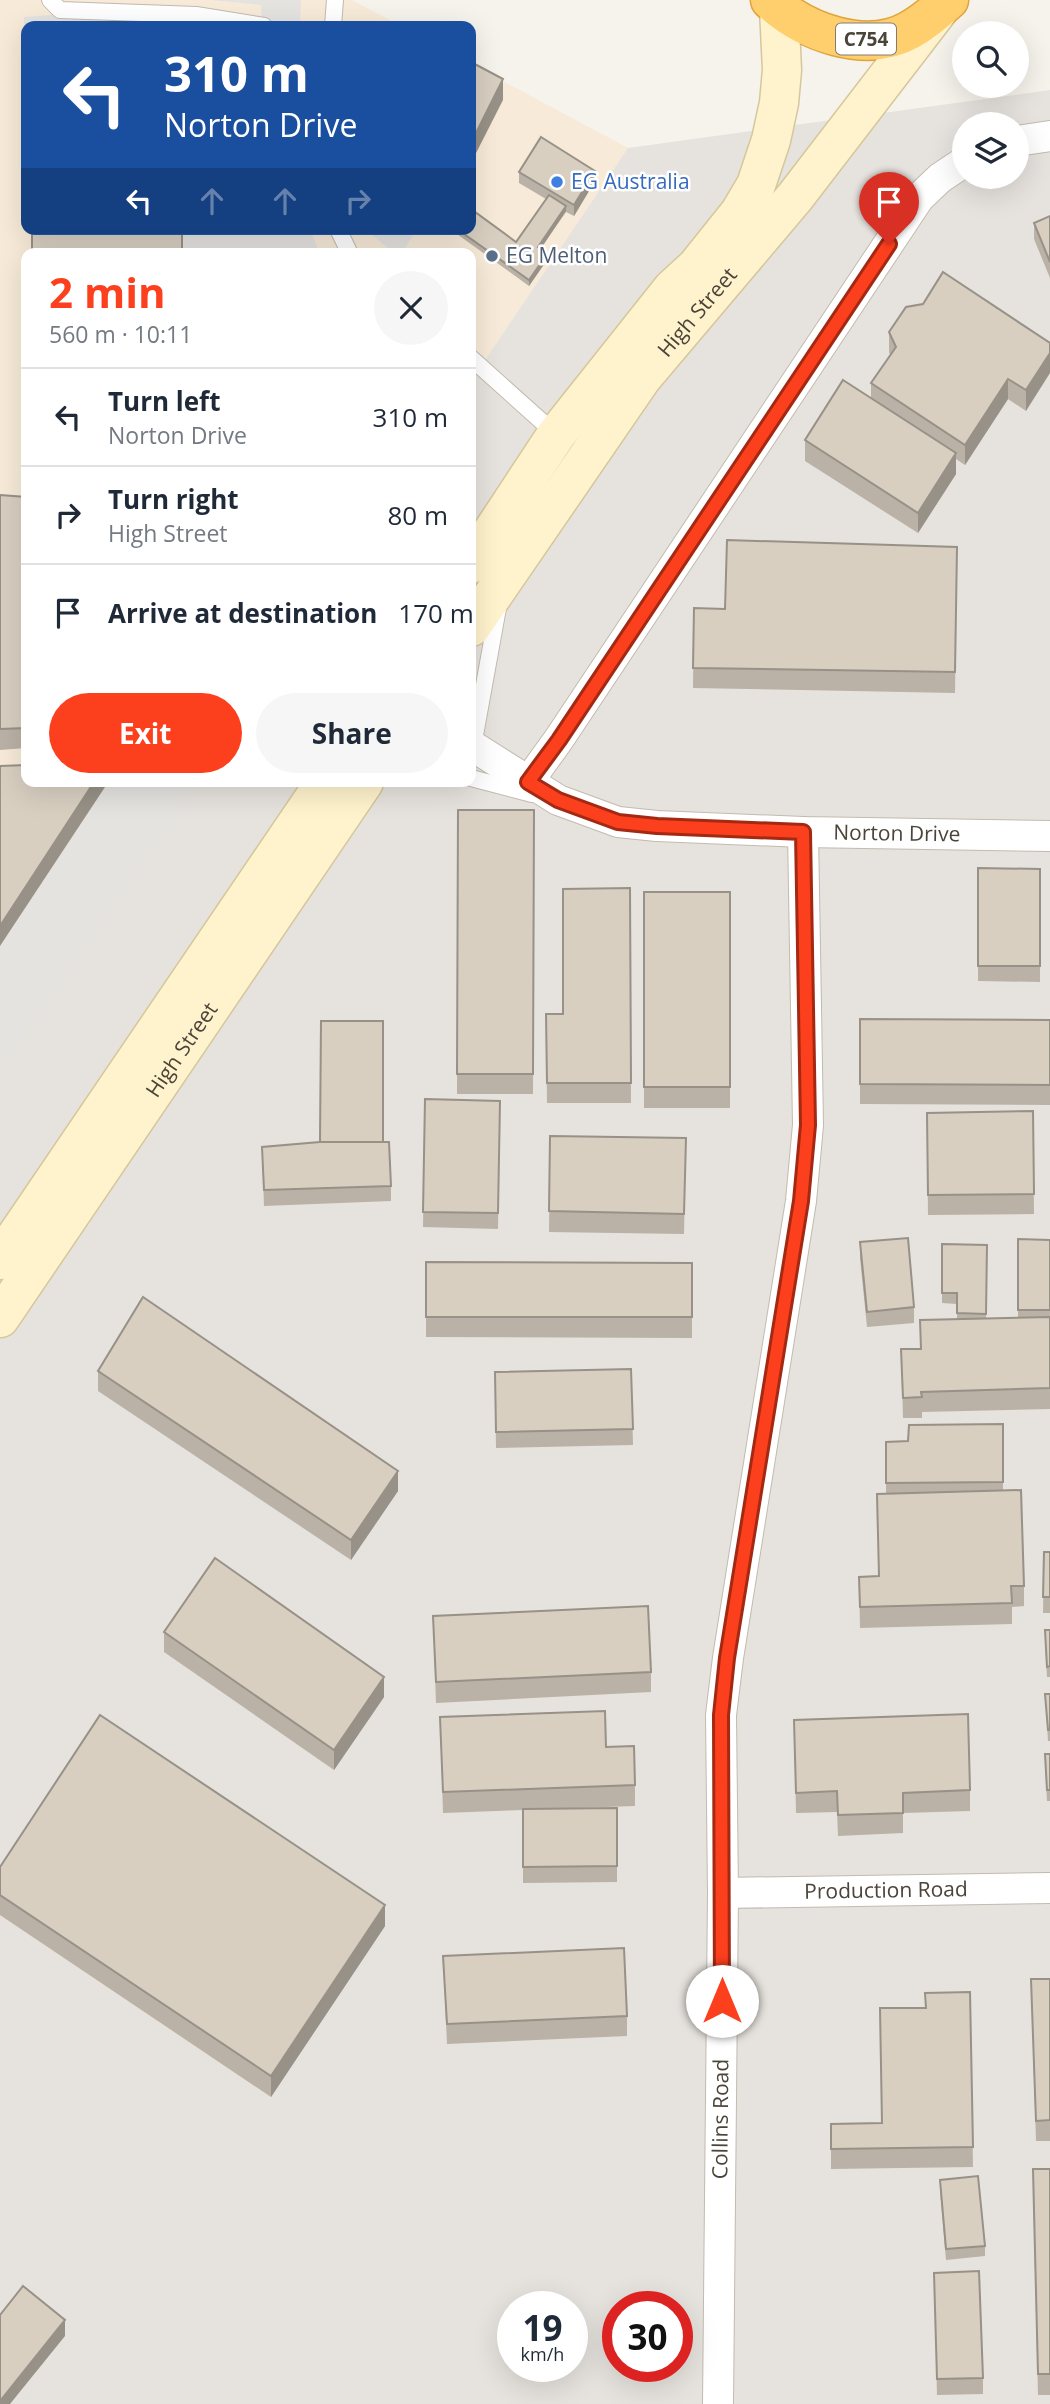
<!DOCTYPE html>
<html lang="en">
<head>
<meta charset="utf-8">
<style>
  body { margin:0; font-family:"Open Sans",sans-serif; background:#f6f6f7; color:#1f2937; height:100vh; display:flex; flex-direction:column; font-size:26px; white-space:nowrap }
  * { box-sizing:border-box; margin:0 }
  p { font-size:23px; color:#747a83 }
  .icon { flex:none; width:38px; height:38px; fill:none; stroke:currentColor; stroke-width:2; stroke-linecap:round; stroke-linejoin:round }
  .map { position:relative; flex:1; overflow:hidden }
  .sheet { position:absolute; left:21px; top:248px; width:455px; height:539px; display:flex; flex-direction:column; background:#fff; border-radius:14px; box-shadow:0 7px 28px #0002 }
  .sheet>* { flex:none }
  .top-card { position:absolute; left:21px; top:21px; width:455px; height:214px; border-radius:14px; box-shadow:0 7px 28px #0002; background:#1a4fa0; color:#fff; overflow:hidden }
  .controls { position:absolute; left:952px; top:21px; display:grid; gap:14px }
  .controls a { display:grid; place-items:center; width:77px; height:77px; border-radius:50%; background:#fff; box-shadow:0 7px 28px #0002; font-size:35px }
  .speed { position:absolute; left:497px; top:2291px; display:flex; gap:14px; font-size:35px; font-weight:700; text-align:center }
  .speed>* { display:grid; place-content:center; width:91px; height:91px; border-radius:50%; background:#fff; box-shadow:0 7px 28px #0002; line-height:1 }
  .speed small { font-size:18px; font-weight:400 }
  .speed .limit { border:10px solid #d22; background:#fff; color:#111 }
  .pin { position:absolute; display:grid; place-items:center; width:60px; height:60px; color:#fff; margin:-72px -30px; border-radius:50% 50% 50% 0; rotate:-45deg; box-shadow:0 0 7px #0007 }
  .pin .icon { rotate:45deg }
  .me { position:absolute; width:77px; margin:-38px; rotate:0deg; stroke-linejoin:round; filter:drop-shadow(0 0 5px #0008) }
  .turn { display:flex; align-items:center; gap:24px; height:147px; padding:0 28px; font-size:32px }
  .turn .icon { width:91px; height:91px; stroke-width:2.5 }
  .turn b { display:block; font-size:49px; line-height:60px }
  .lanes { display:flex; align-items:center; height:66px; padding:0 28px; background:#0003; justify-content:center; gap:35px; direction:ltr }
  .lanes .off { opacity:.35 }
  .round { display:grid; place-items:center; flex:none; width:74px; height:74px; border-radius:37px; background:#f6f6f7 }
  .headline { display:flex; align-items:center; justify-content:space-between; height:119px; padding:0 28px }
  h1 { font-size:42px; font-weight:700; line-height:52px; color:#fc3f1d }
  .cta { display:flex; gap:14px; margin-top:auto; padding:14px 28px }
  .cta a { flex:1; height:80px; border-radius:42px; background:#fc3f1d; color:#fff; font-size:28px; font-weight:700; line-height:80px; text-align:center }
  .cta a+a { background:#f6f6f7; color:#1f2937 }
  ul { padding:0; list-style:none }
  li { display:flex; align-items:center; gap:21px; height:98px; padding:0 28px; border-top:2px solid #e0e1e3 }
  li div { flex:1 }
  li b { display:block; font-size:26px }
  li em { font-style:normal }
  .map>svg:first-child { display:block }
  .commercial { fill:#f7ead8 }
  .industrial { fill:#e6e2dd; fill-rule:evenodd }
  .parking { fill:#e5e3e0 }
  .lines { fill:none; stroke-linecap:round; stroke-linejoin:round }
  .lane-casing { stroke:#c2bbae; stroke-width:18 }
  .street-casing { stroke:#c2bbae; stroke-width:32 }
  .secondary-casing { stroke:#d6c79b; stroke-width:41 }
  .highway-casing { stroke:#e0a43c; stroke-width:41 }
  .lane { stroke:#fff; stroke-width:16 }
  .street { stroke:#fff; stroke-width:30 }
  .secondary { stroke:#fff3cd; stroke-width:38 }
  .highway { stroke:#ffcf6e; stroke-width:38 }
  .wall { fill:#bab2a6 }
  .shaded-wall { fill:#979187 }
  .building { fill:#d8cfc1; stroke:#979187; stroke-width:2 }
  .route-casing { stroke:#a42913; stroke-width:18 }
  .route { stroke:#fc3f1d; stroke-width:12 }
  .shop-dot { fill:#3f7fe0; stroke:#fff; stroke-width:2.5 }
  .service-dot { fill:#5c6f8a; stroke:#fff; stroke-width:2.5 }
  .labels { text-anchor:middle; stroke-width:5; stroke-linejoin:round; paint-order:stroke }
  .shield { fill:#fff; stroke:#817c74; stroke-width:2 }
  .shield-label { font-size:19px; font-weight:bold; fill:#4b4439 }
  .shop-label { font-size:21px; fill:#366cbe; stroke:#fff; text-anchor:start }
  .service-label { font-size:21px; fill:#4e5e75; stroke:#fff; text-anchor:start }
  .street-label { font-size:21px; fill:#4b4439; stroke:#fff }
</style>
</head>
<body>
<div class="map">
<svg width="1050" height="2404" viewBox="0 0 1050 2404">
  <rect width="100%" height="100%" fill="#f6f3ec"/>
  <polygon class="commercial" points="0,0 352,0 401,26 26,26 26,229 471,229 471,64 628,148 471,381 471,254 26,254 26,773 0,773"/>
  <path class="industrial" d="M1050 90V2404H0V773L26 782H471V381L628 148ZM964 124H1017V177H964ZM513 2306H572V2366H513ZM618 2306H677V2366H618Z"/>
  <g class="parking">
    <polygon points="211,0 301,0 300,26 262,26 261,5"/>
    <polygon points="97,11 97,26 26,26 26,108 23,108 24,17"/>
    <polygon points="268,229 310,229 320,254 182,254 182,232"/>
    <polygon points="366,229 416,229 402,254 394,254"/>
    <polygon points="109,782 198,782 0,1067 0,947"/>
  </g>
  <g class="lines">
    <defs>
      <g id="lane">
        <polyline points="50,0 60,10 196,15 264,26"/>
        <polyline points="333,26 335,0"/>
        <polyline points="338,229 350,254"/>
        <polyline points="471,358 558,436"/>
        <polyline points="473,746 498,608"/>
        <polyline points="471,778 532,794"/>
      </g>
      <g id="street">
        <polyline points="1017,141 1050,136"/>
        <path id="s1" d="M471 745 558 800 618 822 657 826 803 832 1050 836"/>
        <polyline points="528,782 559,739 919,198 940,178 964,162"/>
        <path id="s2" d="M723 1893 1050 1888"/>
        <path id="s3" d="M718 2404 723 1893 721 1715 728 1658 801 1201 808 1125 803 832"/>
      </g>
      <g id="secondary">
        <polyline points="471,564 556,435 672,289 696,267 740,212 756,185 771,140 779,103 782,70 779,9"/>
        <path id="s4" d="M471 627 642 378 795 197 938 11"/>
        <polyline points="0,1260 325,782"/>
        <path id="s5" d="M0 1318 364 782"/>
      </g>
      <path id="highway" d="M770 0C804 32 866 55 910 30 924 22 937 11 949 0"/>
    </defs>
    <use href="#lane" class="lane-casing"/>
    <use href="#street" class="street-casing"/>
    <use href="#secondary" class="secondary-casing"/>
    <use href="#highway" class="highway-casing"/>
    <use href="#lane" class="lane"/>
    <use href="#street" class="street"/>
    <use href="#secondary" class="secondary"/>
    <use href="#highway" class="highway"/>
  </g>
  <g class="wall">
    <polygon points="519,172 595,181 574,216 566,212 540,249 547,260 529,286 450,229 471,229 516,242 546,199 519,183"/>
    <polygon points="1050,216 1050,278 1034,239 1034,223"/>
    <polygon points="889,332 1050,343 1026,411 1008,399 965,465 956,459 956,474 918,533 805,461 805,440 871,399 871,383 890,355 889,352"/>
    <polygon points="0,495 26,497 26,748 0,750"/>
    <polygon points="957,547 955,693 693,688 694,608 725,609"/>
    <polygon points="458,810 534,810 533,1094 457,1094"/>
    <polygon points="978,868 1040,869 1040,982 978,981"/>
    <polygon points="630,888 631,1103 547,1103 546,1014 563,1014"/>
    <rect x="644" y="892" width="86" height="216"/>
    <polygon points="860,1019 1050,1020 1050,1105 860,1104"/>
    <polygon points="425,1099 500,1101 498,1229 423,1227"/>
    <polygon points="1033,1111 1034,1214 928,1215 927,1113"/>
    <polygon points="550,1136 686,1138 684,1234 549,1232"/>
    <polygon points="383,1142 391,1186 391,1201 264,1206 262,1147"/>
    <polygon points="1018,1239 1050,1240 1050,1409 922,1412 922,1418 903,1418 901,1349 921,1349 920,1320 957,1319 957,1304 942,1303 942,1244 987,1245 986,1318 1018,1318"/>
    <polygon points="860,1242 914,1307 914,1323 867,1327 860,1258"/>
    <polygon points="426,1262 692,1263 692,1338 426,1337"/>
    <polygon points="631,1369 633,1445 496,1448 495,1372"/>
    <polygon points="98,1371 398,1491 351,1560 98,1391"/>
    <polygon points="1003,1424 1003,1491 1024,1586 1024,1606 1012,1607 1012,1624 860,1628 859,1577 879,1576 877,1494 886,1494 886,1442 908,1441"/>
    <polygon points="1044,1552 1050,1552 1050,1613 1043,1613"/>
    <polygon points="433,1616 651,1672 651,1692 436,1703"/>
    <polygon points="1050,1630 1050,1677 1047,1677 1045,1641"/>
    <polygon points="164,1632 384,1697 334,1770 164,1652"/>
    <polygon points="1045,1694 1050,1694 1050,1741 1048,1741"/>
    <polygon points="440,1717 606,1747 635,1785 635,1806 544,1809 617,1808 617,1882 523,1883 523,1810 443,1813"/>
    <polygon points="794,1720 970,1790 970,1811 903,1813 903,1833 838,1836 837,1812 796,1813"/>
    <polygon points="1050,1754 1050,1801 1047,1801 1045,1765"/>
    <polygon points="0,1867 385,1926 271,2097 0,1915"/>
    <polygon points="443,1956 627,2016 627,2036 447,2044"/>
    <polygon points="1031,1979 1050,1979 1050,2141 1036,2141"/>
    <polygon points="970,1992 973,2167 831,2169 831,2124 882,2123 925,2008"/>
    <polygon points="1050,2169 1050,2395 1038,2395 1033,2190"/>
    <polygon points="940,2180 985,2246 985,2256 946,2260 940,2191"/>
    <polygon points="934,2273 983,2378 983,2394 937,2395"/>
  </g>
  <g class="shaded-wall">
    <polygon points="503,79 503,100 471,163 471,143"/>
    <polygon points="595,171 595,181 574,216 574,205"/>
    <polygon points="566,206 566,211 538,253 538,247"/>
    <polygon points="547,254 547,260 529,286 529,280"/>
    <polygon points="1050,353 1050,373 1026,411 1026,390"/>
    <polygon points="1008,379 1008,399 965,465 965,445"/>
    <polygon points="956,453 956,474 918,533 918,513"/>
    <polygon points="94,782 107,782 107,784 0,946 0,926"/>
    <polygon points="398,1471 398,1491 351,1560 351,1540"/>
    <polygon points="384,1677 384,1697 334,1770 334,1750"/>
    <polygon points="385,1905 385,1926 271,2097 271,2076"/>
    <polygon points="65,2320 65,2336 10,2404 0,2404 0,2401"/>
  </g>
  <g class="building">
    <polygon points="471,62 503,79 471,143"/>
    <polygon points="541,137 595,171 574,205 519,172"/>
    <polygon points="549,195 566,206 538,247 547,254 529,280 457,229 471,229 471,209 516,242"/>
    <polygon points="1050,216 1050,262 1034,223"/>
    <rect x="32" y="229" width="150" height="25"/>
    <polygon points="943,272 1050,343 1050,353 1026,390 1008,379 965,445 871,383 896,347 889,332 906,307 923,304"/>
    <polygon points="843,380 956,453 918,513 805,440"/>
    <polygon points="0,495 26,497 26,728 0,729"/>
    <polygon points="727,540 957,547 955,672 693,668 694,608 725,609"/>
    <polygon points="26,765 26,782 94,782 0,926 0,766"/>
    <polygon points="458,810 534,810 533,1074 457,1074"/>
    <polygon points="978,868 1040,869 1040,966 978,966"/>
    <polygon points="630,888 631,1083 547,1083 546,1014 563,1014 563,889"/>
    <rect x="644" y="892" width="86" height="195"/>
    <polygon points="860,1019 1050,1020 1050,1085 860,1084"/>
    <polygon points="321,1021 383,1021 383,1142 320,1142"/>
    <polygon points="425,1099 500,1101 498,1213 423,1212"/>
    <polygon points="1033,1111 1034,1194 928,1195 927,1113"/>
    <polygon points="550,1136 686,1138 684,1214 549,1211"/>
    <polygon points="320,1142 389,1142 391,1186 264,1190 262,1147"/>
    <polygon points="908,1238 914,1307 867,1312 860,1242"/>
    <polygon points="1018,1239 1050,1240 1050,1310 1018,1310"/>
    <polygon points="942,1244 987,1245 986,1314 957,1313 957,1293 942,1293"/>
    <polygon points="426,1262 692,1263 692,1317 426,1317"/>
    <polygon points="143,1297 398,1471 351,1540 98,1371"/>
    <polygon points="1050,1317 1050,1388 921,1392 922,1397 903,1398 901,1349 921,1349 920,1320"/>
    <polygon points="631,1369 633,1429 496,1432 495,1372"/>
    <polygon points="1003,1424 1003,1482 886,1483 886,1442 908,1441 909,1425"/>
    <polygon points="1021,1490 1024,1586 1011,1586 1012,1603 860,1607 859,1577 879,1576 877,1494"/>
    <polygon points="1044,1552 1050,1552 1050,1597 1043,1597"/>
    <polygon points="215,1558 384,1677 334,1750 164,1632"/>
    <polygon points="648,1606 651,1672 436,1682 433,1616"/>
    <polygon points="1045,1630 1050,1630 1050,1666 1047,1667"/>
    <polygon points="1045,1694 1050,1694 1050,1730 1048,1730"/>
    <polygon points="605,1711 606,1747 634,1746 635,1785 443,1792 440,1717"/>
    <polygon points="968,1714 970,1790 903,1793 903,1813 838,1815 837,1791 796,1793 794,1720"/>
    <polygon points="100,1715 385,1905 271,2076 0,1895 0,1867"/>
    <polygon points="1045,1754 1050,1754 1050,1790 1047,1790"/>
    <polygon points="617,1808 617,1866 523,1867 523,1809"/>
    <polygon points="624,1948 627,2016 447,2024 443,1956"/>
    <polygon points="1031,1979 1050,1979 1050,2120 1036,2121"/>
    <polygon points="970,1992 973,2147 831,2149 831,2124 882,2123 880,2008 926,2008 925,1993"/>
    <polygon points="1033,2169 1050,2169 1050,2374 1038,2374"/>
    <polygon points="978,2176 985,2246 946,2249 940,2180"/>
    <polygon points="979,2271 983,2378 937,2379 934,2273"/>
    <polygon points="23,2286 65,2320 0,2401 0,2315"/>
  </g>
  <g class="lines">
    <defs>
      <polyline id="route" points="722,2001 721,1715 727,1658 801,1201 808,1125 803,832 657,826 618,822 558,800 528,782 559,740 889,244"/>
    </defs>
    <use href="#route" class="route-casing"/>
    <use href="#route" class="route"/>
  </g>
  <circle class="shop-dot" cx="557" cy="182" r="7"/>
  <circle class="service-dot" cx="492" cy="256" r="7"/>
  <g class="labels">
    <rect class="shield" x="836" y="23.5" width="60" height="31" rx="5"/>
    <g class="shield-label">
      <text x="866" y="46">C754</text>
    </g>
    <g class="shop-label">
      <text x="571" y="189">EG Australia</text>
    </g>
    <g class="service-label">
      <text x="506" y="263">EG Melton</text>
    </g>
    <g class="street-label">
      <text dy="7" stroke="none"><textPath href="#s4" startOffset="388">High Street</textPath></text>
      <text dy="7" stroke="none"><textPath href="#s1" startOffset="446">Norton Drive</textPath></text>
      <text dy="7" stroke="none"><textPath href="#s5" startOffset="324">High Street</textPath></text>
      <text dy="7" stroke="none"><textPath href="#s2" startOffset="163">Production Road</textPath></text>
      <text dy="7" stroke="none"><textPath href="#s3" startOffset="285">Collins Road</textPath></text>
    </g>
  </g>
</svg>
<div class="controls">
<a><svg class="icon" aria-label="search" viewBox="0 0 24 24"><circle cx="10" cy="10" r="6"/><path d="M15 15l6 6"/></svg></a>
<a><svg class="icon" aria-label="layers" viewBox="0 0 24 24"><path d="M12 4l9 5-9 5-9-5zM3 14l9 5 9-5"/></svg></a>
</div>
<div class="speed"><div>19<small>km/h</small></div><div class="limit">30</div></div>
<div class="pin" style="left:889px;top:244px;background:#d93025"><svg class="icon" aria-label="arrive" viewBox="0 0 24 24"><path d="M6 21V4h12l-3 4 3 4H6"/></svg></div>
<svg class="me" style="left:722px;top:2001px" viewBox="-20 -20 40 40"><circle r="19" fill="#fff"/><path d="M0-13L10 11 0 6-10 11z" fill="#fc3f1d"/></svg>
<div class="top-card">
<div class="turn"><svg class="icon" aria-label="left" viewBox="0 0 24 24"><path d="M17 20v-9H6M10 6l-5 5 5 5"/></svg><div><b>310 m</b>Norton Drive</div></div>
<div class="lanes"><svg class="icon" aria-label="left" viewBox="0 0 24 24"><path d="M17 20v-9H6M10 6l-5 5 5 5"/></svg><svg class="icon off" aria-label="ahead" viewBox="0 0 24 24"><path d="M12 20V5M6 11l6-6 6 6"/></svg><svg class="icon off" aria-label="ahead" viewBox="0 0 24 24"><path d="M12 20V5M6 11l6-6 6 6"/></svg><svg class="icon off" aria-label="right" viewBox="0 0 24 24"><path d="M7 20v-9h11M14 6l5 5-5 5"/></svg></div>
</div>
<section class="sheet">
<div class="headline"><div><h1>2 min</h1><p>560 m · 10:11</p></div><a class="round"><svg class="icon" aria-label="close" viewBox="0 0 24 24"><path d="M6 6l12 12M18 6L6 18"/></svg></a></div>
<ul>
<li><svg class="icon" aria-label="left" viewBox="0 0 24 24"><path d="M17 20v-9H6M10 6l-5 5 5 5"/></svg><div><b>Turn left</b><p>Norton Drive</p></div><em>310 m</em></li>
<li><svg class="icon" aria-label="right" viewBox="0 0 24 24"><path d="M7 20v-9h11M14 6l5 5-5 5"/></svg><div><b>Turn right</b><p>High Street</p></div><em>80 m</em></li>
<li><svg class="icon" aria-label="arrive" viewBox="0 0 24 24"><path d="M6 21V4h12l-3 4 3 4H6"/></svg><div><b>Arrive at destination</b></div><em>170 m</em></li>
</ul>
<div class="cta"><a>Exit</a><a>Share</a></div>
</section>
</div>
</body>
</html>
